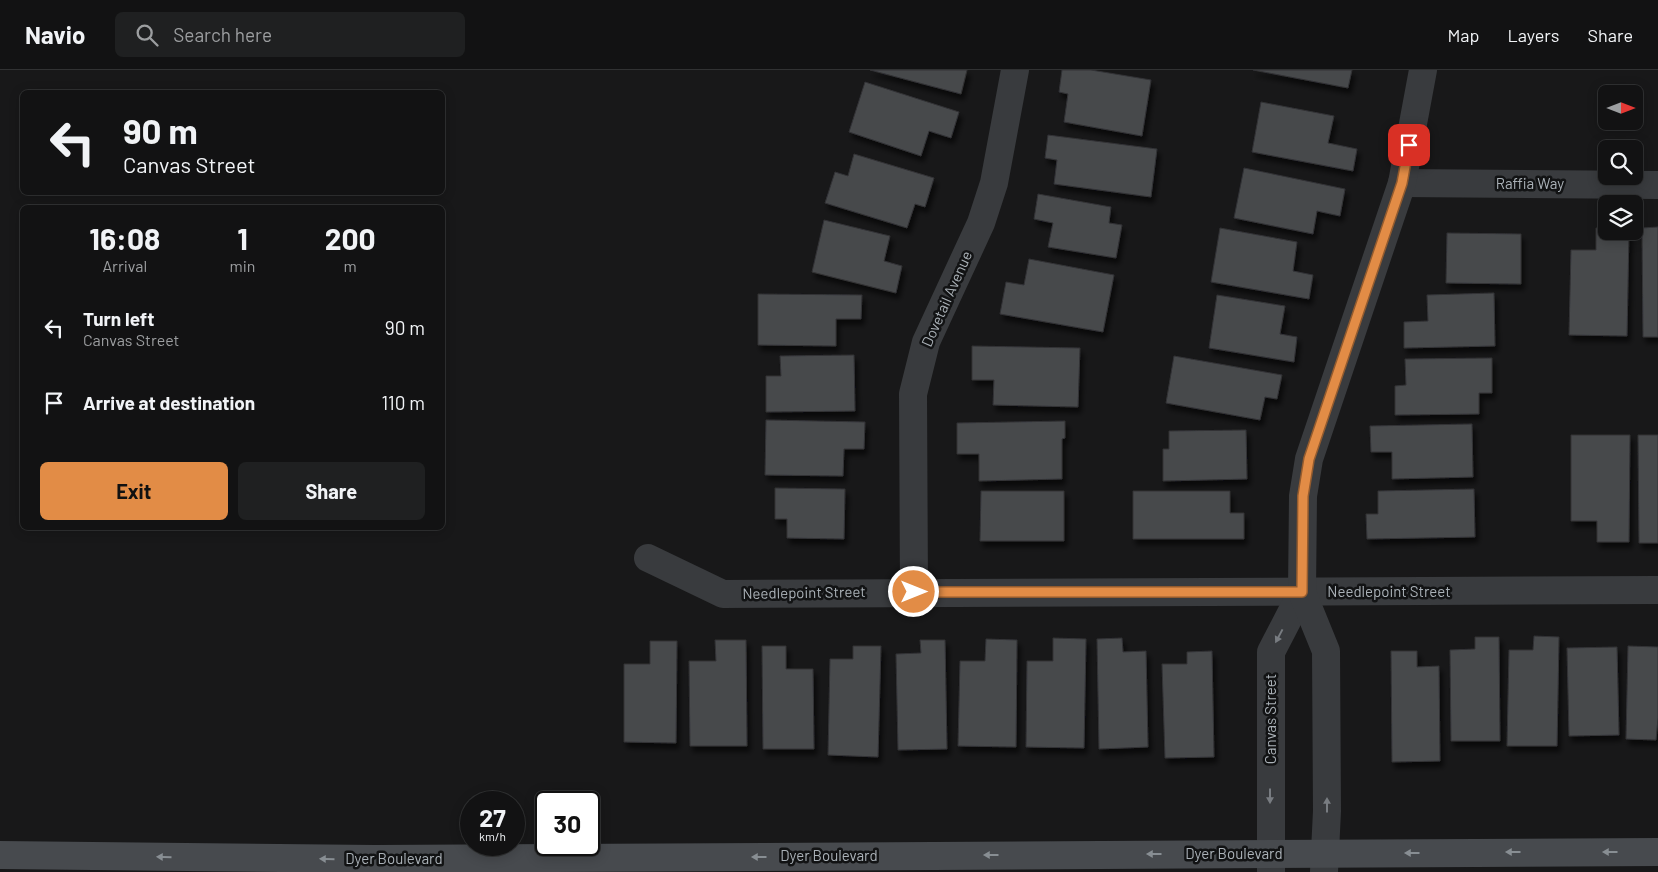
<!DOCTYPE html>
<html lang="en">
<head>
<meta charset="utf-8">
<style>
  body { margin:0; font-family:Barlow,sans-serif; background:#1f2021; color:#f1f3f6; height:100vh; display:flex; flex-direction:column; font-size:19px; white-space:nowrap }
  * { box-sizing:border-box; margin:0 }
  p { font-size:16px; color:#9c9ea0 }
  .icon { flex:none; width:28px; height:28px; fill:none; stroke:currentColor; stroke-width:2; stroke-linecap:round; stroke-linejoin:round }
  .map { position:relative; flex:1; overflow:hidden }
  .sheet { position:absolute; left:20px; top:135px; width:425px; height:325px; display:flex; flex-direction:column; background:#121213; border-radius:8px; box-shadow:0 2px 12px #0003,0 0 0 1px #313233 }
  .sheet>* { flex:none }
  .guide { position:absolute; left:20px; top:20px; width:425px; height:105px; border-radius:8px; box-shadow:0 2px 12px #0003,0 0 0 1px #313233; background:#121213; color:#f1f3f6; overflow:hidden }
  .needle { width:32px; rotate:90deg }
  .tools { position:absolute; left:1598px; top:15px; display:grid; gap:10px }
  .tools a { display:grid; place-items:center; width:45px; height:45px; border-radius:8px; background:#121213; box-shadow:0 2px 12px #0003,0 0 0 1px #313233; font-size:25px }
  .speed { position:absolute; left:460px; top:721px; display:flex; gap:10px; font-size:25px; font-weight:700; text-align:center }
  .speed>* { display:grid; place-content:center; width:65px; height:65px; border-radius:50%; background:#121213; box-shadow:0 2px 12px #0003,0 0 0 1px #313233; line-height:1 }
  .speed small { font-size:12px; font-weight:400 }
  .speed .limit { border:2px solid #111; border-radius:8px; background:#fff; color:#111 }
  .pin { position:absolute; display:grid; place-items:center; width:42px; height:42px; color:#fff; margin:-21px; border-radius:10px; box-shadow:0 2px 8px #0006 }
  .me { position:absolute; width:55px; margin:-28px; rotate:90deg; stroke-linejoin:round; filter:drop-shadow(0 0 4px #0008) }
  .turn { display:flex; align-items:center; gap:18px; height:105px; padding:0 20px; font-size:22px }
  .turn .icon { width:65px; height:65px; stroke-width:2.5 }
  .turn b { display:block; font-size:35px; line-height:42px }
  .eta { display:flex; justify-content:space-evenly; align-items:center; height:85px; text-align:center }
  .eta b { font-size:30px; font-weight:700; line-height:35px }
  .button { display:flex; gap:10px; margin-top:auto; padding:10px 20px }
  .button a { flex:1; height:58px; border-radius:8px; background:#e28c46; color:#111; font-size:20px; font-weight:700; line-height:58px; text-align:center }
  .button a+a { background:#1f2021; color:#f1f3f6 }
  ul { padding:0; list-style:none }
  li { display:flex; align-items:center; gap:15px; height:75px; padding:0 20px }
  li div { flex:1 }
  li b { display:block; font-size:19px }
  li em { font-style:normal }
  header { display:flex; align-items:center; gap:30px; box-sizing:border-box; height:70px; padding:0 25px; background:#121213; border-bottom:1px solid #313233 }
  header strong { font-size:24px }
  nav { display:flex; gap:28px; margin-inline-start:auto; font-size:18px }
  .search { width:350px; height:45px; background:#1f2021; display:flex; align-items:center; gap:12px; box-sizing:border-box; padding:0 18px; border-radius:8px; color:#9c9ea0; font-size:19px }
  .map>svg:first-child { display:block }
  .building { fill:#47494c; stroke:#323235; filter:url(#shadow) }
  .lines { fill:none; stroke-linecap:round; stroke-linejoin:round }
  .minor { stroke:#393b3e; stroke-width:28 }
  .secondary { stroke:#474a4e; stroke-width:28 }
  .oneway { fill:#787c81 }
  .oneway2 { fill:#888e93 }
  .route-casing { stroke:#935b2e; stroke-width:12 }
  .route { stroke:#e28c46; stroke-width:9 }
  .labels { text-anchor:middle; stroke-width:5; stroke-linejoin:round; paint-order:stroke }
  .street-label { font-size:15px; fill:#abb2b8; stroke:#121314 }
</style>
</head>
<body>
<header>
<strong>Navio</strong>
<div class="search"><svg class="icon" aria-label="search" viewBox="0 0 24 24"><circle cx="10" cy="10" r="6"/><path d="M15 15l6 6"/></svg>Search here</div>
<nav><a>Map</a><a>Layers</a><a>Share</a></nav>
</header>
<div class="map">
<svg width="1658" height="802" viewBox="0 0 1658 802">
  <defs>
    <filter id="shadow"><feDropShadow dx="3" dy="5.5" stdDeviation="2.5" flood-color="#0009"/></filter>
  </defs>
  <rect width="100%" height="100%" fill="#181819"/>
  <g class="building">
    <polygon points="870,0 967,0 961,24"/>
    <polygon points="1062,0 1091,0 1151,10 1142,66 1064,52 1068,24 1059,22"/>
    <polygon points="1253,0 1352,0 1348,18"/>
    <polygon points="865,12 959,42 951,68 929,61 921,86 849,62"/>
    <polygon points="1261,32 1334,46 1328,73 1357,79 1353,101 1252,82"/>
    <polygon points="1048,65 1157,79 1151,127 1054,114 1057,90 1045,88"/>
    <polygon points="854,84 934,108 925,137 915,134 907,158 825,133 835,102 848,106"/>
    <polygon points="1244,98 1345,119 1340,146 1317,141 1313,164 1234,148"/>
    <polygon points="1038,124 1111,137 1109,153 1122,155 1116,188 1048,177 1053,153 1034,149"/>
    <polygon points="824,150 890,166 884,191 902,196 896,223 812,202"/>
    <polygon points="1658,157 1658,267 1643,267 1642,158"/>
    <polygon points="1220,158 1297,172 1293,201 1313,205 1309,229 1211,212"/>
    <polygon points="1596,158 1606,158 1606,161 1629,161 1627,266 1569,265 1571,180 1596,180"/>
    <polygon points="1447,163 1521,164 1521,214 1446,213"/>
    <polygon points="1029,189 1114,205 1103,262 1000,244 1006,212 1024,215"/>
    <polygon points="1494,223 1495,276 1404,278 1404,252 1428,251 1427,225"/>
    <polygon points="758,224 862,225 861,249 836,249 836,276 758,275"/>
    <polygon points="1217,225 1285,236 1280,264 1297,267 1294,292 1209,278"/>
    <polygon points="972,276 1080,278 1078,337 993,335 994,310 972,310"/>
    <polygon points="854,285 855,341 766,342 766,306 781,306 780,286"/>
    <polygon points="1174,286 1282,305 1277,329 1265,327 1260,350 1166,333"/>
    <polygon points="1492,288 1492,323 1479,323 1479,344 1395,345 1395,316 1406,315 1405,289"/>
    <polygon points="766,350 865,352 864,379 844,379 843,406 765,405"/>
    <polygon points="1065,351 1065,368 1062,369 1062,409 979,411 979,384 957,384 957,353"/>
    <polygon points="1472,354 1473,407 1392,409 1392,382 1371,382 1370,356"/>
    <polygon points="1246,360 1247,409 1163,411 1163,379 1169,379 1169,361"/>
    <polygon points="1571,365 1630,365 1629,472 1597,472 1597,451 1571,451"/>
    <polygon points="1638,365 1658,365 1658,473 1639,473"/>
    <polygon points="775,418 845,419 844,469 787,468 787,449 775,449"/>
    <polygon points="1474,419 1475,467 1367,469 1366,444 1378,444 1378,421"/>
    <polygon points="981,421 1064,421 1064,471 980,471"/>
    <polygon points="1133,421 1230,421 1230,443 1244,443 1244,469 1133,469"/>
    <polygon points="1534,566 1559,567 1557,676 1507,676 1509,580 1533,580"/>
    <polygon points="1475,567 1499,567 1500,671 1451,671 1450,580 1475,579"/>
    <polygon points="1053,568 1086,569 1084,678 1026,677 1027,591 1053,591"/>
    <polygon points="1122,568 1123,582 1146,581 1148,677 1099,679 1097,569"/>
    <polygon points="986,569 1017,570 1016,677 958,676 960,591 985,591"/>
    <polygon points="715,570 746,570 747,676 690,676 689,591 716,591"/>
    <polygon points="920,570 945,570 947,679 898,680 896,584 921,583"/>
    <polygon points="650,571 677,571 676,673 624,672 624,594 650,594"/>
    <polygon points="762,576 786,576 786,599 813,599 814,679 763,679"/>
    <polygon points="853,576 881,576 878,687 828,685 830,589 853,589"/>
    <polygon points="1628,576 1658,577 1658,648 1656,670 1626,669"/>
    <polygon points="1617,577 1619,665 1569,666 1567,578"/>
    <polygon points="1212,581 1214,687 1165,688 1162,594 1187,594 1187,582"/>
    <polygon points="1391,581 1417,581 1417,597 1439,596 1440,691 1392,692"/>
  </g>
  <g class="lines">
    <g class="minor">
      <polyline points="1402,113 1658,115"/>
      <polyline points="648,488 723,524 1658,520"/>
      <polyline points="914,522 913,324 926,272 981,153 994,113 1015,0"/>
      <polyline points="1271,802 1271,582 1302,522"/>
      <polyline points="1324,802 1327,741 1326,581 1302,522 1303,426 1309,389 1402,113 1423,0"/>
    </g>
    <polyline class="secondary" points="0,785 375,789 1658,782"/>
  </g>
  <defs><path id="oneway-solid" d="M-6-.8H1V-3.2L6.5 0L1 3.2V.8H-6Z" transform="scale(1.25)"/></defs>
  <g class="oneway">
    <use href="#oneway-solid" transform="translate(1279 566) rotate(118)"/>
    <use href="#oneway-solid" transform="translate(1270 726) rotate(90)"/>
    <use href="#oneway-solid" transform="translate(1327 735) rotate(-90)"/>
  </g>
  <g class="oneway2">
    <use href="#oneway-solid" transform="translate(1513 782) rotate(180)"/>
    <use href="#oneway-solid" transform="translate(1610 782) rotate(180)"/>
    <use href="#oneway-solid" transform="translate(1412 783) rotate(180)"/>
    <use href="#oneway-solid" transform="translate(1154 784) rotate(180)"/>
    <use href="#oneway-solid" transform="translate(991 785) rotate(180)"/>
    <use href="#oneway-solid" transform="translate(164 787) rotate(-179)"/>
    <use href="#oneway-solid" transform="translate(759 787) rotate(180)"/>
    <use href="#oneway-solid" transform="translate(327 789) rotate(-179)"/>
  </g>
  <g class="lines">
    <defs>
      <polyline id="route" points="914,522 1302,522 1303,426 1309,389 1402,113 1409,75"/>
    </defs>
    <use href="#route" class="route-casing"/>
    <use href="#route" class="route"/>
  </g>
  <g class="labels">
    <g class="street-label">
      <text x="1530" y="119">Raffia Way</text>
      <text transform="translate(947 229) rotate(-66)" y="5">Dovetail Avenue</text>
      <text x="1389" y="527">Needlepoint Street</text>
      <text transform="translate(804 523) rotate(-1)" y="5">Needlepoint Street</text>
      <text transform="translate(1271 649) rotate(-90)" y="5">Canvas Street</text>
      <text x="1234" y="789">Dyer Boulevard</text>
      <text x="829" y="791">Dyer Boulevard</text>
      <text x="394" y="794">Dyer Boulevard</text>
    </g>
  </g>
</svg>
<div class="tools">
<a><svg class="needle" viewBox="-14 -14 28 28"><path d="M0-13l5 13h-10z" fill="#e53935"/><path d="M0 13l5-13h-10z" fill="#9c9ea0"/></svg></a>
<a><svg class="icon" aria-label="search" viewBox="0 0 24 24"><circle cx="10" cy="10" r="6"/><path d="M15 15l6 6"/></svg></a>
<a><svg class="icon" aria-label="layers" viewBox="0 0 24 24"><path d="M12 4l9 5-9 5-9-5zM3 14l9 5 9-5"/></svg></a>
</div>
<div class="speed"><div>27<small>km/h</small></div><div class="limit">30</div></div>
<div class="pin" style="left:1409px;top:75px;background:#d93025"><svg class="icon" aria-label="arrive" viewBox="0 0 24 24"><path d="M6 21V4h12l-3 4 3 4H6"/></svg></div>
<svg class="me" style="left:914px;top:522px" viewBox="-20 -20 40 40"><circle r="17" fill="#e28c46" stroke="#fff" stroke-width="3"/><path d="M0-11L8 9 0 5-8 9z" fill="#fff"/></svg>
<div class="guide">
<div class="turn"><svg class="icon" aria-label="left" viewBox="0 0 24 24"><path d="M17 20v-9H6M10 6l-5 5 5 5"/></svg><div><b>90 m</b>Canvas Street</div></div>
</div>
<section class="sheet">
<div class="eta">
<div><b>16:08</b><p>Arrival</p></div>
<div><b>1</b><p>min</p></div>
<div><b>200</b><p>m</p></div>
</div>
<ul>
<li><svg class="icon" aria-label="left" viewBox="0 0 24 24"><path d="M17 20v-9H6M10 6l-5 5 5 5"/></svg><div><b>Turn left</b><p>Canvas Street</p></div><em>90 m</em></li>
<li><svg class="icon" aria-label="arrive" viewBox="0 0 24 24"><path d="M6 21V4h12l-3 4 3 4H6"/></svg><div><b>Arrive at destination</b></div><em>110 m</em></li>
</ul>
<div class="button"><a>Exit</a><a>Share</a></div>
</section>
</div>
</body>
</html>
